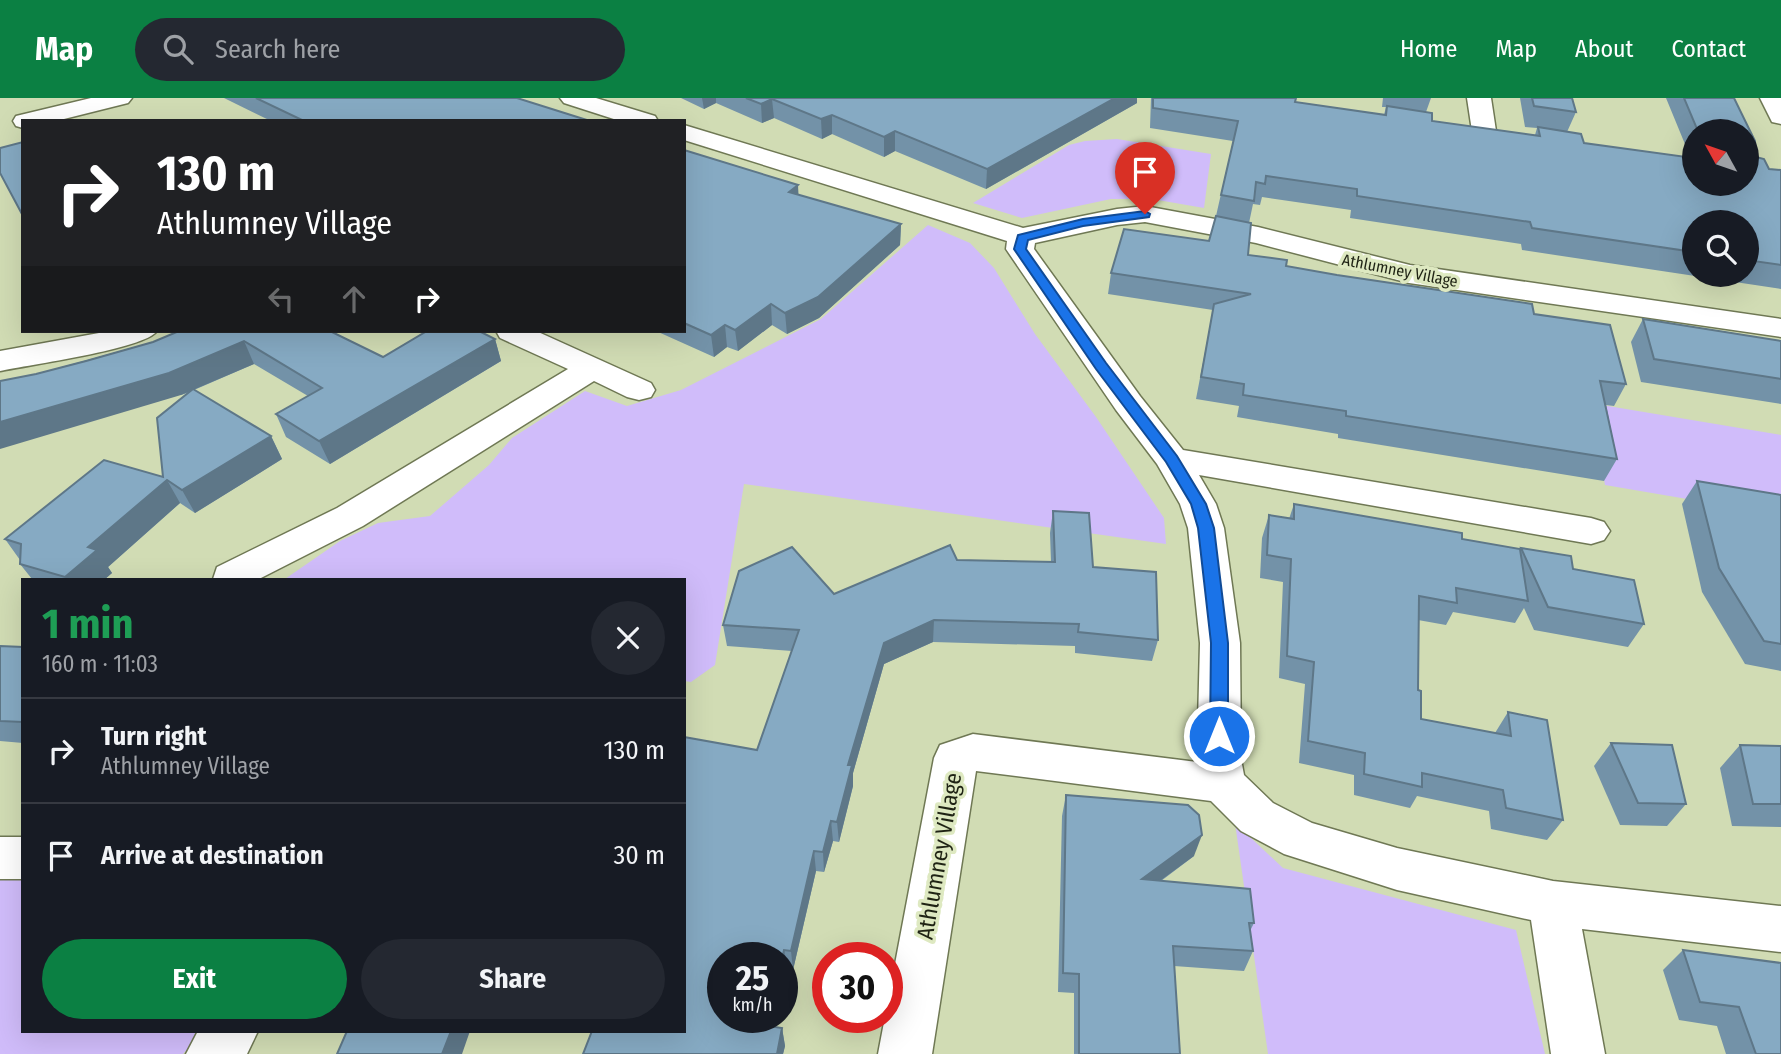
<!DOCTYPE html>
<html lang="en">
<head>
<meta charset="utf-8">
<style>
  body { margin:0; font-family:"Fira Sans Condensed",sans-serif; background:#242831; color:#f1f3f6; height:100vh; display:flex; flex-direction:column; font-size:26px; white-space:nowrap }
  * { box-sizing:border-box; margin:0 }
  p { font-size:23px; color:#9ea1a6 }
  .icon { flex:none; width:38px; height:38px; fill:none; stroke:currentColor; stroke-width:2; stroke-linecap:round; stroke-linejoin:round }
  .map { position:relative; flex:1; overflow:hidden }
  .sheet { position:absolute; left:21px; top:480px; width:665px; height:455px; display:flex; flex-direction:column; background:#171b24; border-radius:0px; box-shadow:0 7px 28px #0002 }
  .sheet>* { flex:none }
  .guide { position:absolute; left:21px; top:21px; width:665px; height:214px; border-radius:0px; box-shadow:0 7px 28px #0002; background:#202124; color:#fff; overflow:hidden }
  .needle { width:46px; rotate:310deg }
  .fabs { position:absolute; left:1682px; top:21px; display:grid; gap:14px }
  .fabs a { display:grid; place-items:center; width:77px; height:77px; border-radius:50%; background:#171b24; box-shadow:0 7px 28px #0002; font-size:35px }
  .speed { position:absolute; left:707px; top:844px; display:flex; gap:14px; font-size:35px; font-weight:700; text-align:center }
  .speed>* { display:grid; place-content:center; width:91px; height:91px; border-radius:50%; background:#171b24; box-shadow:0 7px 28px #0002; line-height:1 }
  .speed small { font-size:18px; font-weight:400 }
  .speed .limit { border:10px solid #d22; background:#fff; color:#111 }
  .pin { position:absolute; display:grid; place-items:center; width:60px; height:60px; color:#fff; margin:-72px -30px; border-radius:50% 50% 50% 0; rotate:-45deg; box-shadow:0 0 7px #0007 }
  .pin .icon { rotate:45deg }
  .me { position:absolute; width:77px; margin:-38px; rotate:0deg; stroke-linejoin:round; filter:drop-shadow(0 0 5px #0008) }
  .turn { display:flex; align-items:center; gap:24px; height:147px; padding:0 21px; font-size:32px }
  .turn .icon { width:91px; height:91px; stroke-width:2.5 }
  .turn b { display:block; font-size:49px; line-height:60px }
  .lanes { display:flex; align-items:center; height:66px; padding:0 21px; background:#0003; justify-content:center; gap:35px; direction:ltr }
  .lanes .off { opacity:.35 }
  .round { display:grid; place-items:center; flex:none; width:74px; height:74px; border-radius:37px; background:#242831 }
  .headline { display:flex; align-items:center; justify-content:space-between; height:119px; padding:0 21px }
  h1 { font-size:42px; font-weight:700; line-height:52px; color:#1e9e55 }
  .cta { display:flex; gap:14px; margin-top:auto; padding:14px 21px }
  .cta a { flex:1; height:80px; border-radius:42px; background:#0b8043; color:#fff; font-size:28px; font-weight:700; line-height:80px; text-align:center }
  .cta a+a { background:#242831; color:#f1f3f6 }
  ul { padding:0; list-style:none }
  li { display:flex; align-items:center; gap:21px; height:105px; padding:0 21px; border-top:2px solid #363941 }
  li div { flex:1 }
  li b { display:block; font-size:26px }
  li em { font-style:normal }
  header { display:flex; align-items:center; gap:42px; box-sizing:border-box; height:98px; padding:0 35px; background:#0b8043; color:#fff }
  header strong { font-size:33px }
  nav { display:flex; gap:38px; margin-inline-start:auto; font-size:24px }
  .search { width:490px; height:63px; background:#242831; display:flex; align-items:center; gap:18px; box-sizing:border-box; padding:0 24px; border-radius:38px; color:#9ea1a6; font-size:26px }
  .map>svg:first-child { display:block }
  .green { fill:#d0bcfa }
  .lines { fill:none; stroke-linecap:round; stroke-linejoin:round }
  .minor-casing { stroke:#6f7854; stroke-width:3 }
  .secondary-casing { stroke:#6f7854; stroke-width:3 }
  .minor { fill:#fff; fill-rule:evenodd }
  .secondary { fill:#fff; fill-rule:evenodd }
  .wall { fill:#7392a8; fill-rule:evenodd }
  .shaded-wall { fill:#5e7788 }
  .building { fill:#86aac3; stroke:#5e7788; stroke-width:2 }
  .route { fill:#1a73e8; stroke:#114b97; stroke-width:2 }
  .labels { text-anchor:middle; stroke-width:7; stroke-linejoin:round; paint-order:stroke }
  .far-street-label { font-size:16px; fill:#1f2314; stroke:#dee9c1 }
  .near-street-label { font-size:23px; fill:#1f2314; stroke:#dee9c1 }
</style>
</head>
<body>
<header>
<strong>Map</strong>
<div class="search"><svg class="icon" aria-label="search" viewBox="0 0 24 24"><circle cx="10" cy="10" r="6"/><path d="M15 15l6 6"/></svg>Search here</div>
<nav><a>Home</a><a>Map</a><a>About</a><a>Contact</a></nav>
</header>
<div class="map">
<svg width="1781" height="956" viewBox="0 0 1781 956">
  <rect width="100%" height="100%" fill="#d1dcb4"/>
  <g class="green">
    <polygon points="1117,41 1211,56 1204,110 1152,101 1111,101 1022,120 973,105 1069,47 1085,43"/>
    <polygon points="928,127 970,145 994,170 1035,236 1096,319 1164,420 1166,446 744,386 715,567 691,584 684,583 684,481 285,481 340,443 378,425 430,418 489,367 512,340 585,293 627,308 681,292 821,221"/>
    <polygon points="1590,305 1781,337 1781,417 1605,387"/>
    <polygon points="1235,725 1283,770 1516,832 1545,956 1268,956"/>
    <polygon points="0,781 23,782 23,933 204,933 183,956 0,956"/>
  </g>
  <g class="lines">
    <defs>
      <g id="minor">
        <polygon points="560,0 596,0 655,18 658,23 620,23 564,5"/>
        <polygon points="1467,0 1491,0 1496,33 1493,38 1484,40 1475,38 1472,33"/>
        <polygon points="1760,0 1781,0 1781,26 1772,24"/>
        <polygon points="684,27 1023,130 1117,111 1145,108 1258,129 1410,167 1781,221 1781,239 1409,185 1256,145 1145,124 1117,127 1035,145 1034,151 1140,298 1183,352 1591,420 1604,424 1610,433 1604,442 1591,446 1199,377 1216,406 1224,430 1240,545 1241,661 1244,677 1273,705 1312,725 1397,750 1553,783 1781,808 1781,854 1582,831 1605,956 1551,956 1531,822 1397,792 1284,756 1241,733 1211,703 976,673 932,956 878,956 934,660 940,647 973,636 1197,664 1200,545 1188,430 1180,406 1157,366 1116,312 1006,151 1007,143 684,42"/>
        <path d="M110 233H157C145 251 28 267 0 273V253Z"/>
        <polygon points="496,233 536,233 651,285 655,292 651,299 639,302 627,299 594,283 363,428 259,481 213,481 217,469 337,410 568,271 500,240"/>
        <rect x="0" y="739" width="23" height="42"/>
        <polygon points="198,933 258,933 247,956 186,956"/>
      </g>
      <polygon id="secondary" points="91,0 132,0 128,5 56,23 23,23 23,30 16,28 13,23 16,18"/>
    </defs>
    <use href="#minor" class="minor-casing"/>
    <use href="#secondary" class="secondary-casing"/>
    <use href="#minor" class="minor"/>
    <use href="#secondary" class="secondary"/>
  </g>
  <g class="wall">
    <polygon points="224,0 517,0 590,23 271,23"/>
    <polygon points="681,0 1137,0 1137,5 986,91 895,53 884,59 832,36 822,41 774,20 762,25 716,5 704,11"/>
    <path d="M1151 0H1296L1295 4 1384 17 1386 9H1382L1383 0H1431L1426 14 1432 15V23L1535 37 1537 30 1525 29 1520 0H1572L1576 14 1567 34 1581 36 1584 45 1694 60V86H1746V33H1694V53L1687 51 1666 0H1734L1755 43 1756 59 1764 61 1769 71 1781 72V191L1522 152 1521 146 1350 120 1351 112 1262 99 1260 107 1253 106 1249 125H1251L1248 157 1287 162 1286 168 1337 177 1532 206 1534 216 1610 227 1626 286 1614 308 1606 307 1617 361 1604 383 1338 340V336L1237 319 1239 308 1196 301 1213 212 1108 196 1111 175 1124 131 1209 143 1216 118 1233 43 1150 30ZM1694 124H1746V177H1694Z"/>
    <polygon points="684,52 798,87 798,97 901,126 900,147 819,220 787,236 772,227 738,253 727,249 714,259 656,233 684,233"/>
    <polygon points="1643,221 1781,243 1781,306 1641,284 1631,244"/>
    <polygon points="179,233 332,233 331,233 383,259 495,241 501,263 330,366 286,339 276,316 308,298 254,266 194,292 271,338 282,361 195,415 180,405 108,469 112,475 105,481 32,481 20,466 20,462 5,441 163,379 190,294 181,297 36,276 153,244"/>
    <polygon points="1697,383 1781,397 1781,573 1745,566 1702,494 1682,406"/>
    <polygon points="1294,406 1462,441 1520,452 1521,450 1573,471 1644,526 1628,549 1534,532 1524,510 1515,525 1453,514 1446,527 1418,522 1418,592 1421,621 1495,635 1508,614 1563,722 1547,742 1491,731 1489,713 1417,698 1410,710 1354,697 1354,677 1299,665 1305,586 1279,580 1283,484 1260,480 1262,440 1269,417 1289,421"/>
    <polygon points="1053,413 1093,469 1158,542 1152,563 1075,555 1075,548 933,544 884,566 853,675 853,688 839,744 833,743 824,774 816,773 793,872 787,871 782,893 782,859 723,919 777,919 775,929 782,930 785,948 783,956 583,956 757,652 792,553 727,548 723,527 957,462 1051,464 1050,435"/>
    <polygon points="0,548 23,549 23,645 0,643"/>
    <polygon points="1611,645 1686,706 1667,728 1620,727 1594,668"/>
    <polygon points="1740,647 1781,648 1781,729 1732,728 1720,670"/>
    <polygon points="1066,697 1194,758 1161,783 1254,825 1250,833 1253,853 1244,873 1174,868 1180,956 1074,956 1074,895 1058,894 1062,718"/>
    <polygon points="1683,852 1781,865 1781,956 1726,956 1717,928 1679,922 1663,872"/>
  </g>
  <g class="shaded-wall">
    <polygon points="702,0 716,0 716,5 704,11"/>
    <polygon points="1115,0 1137,0 1137,5 986,91 987,71"/>
    <polygon points="772,1 774,20 762,25 761,6"/>
    <polygon points="832,17 832,36 822,41 821,21"/>
    <polygon points="895,33 895,53 884,59 884,39"/>
    <polygon points="798,87 799,107 789,94"/>
    <polygon points="901,126 900,147 819,220 787,236 785,215"/>
    <polygon points="771,206 772,227 738,253 735,232"/>
    <polygon points="725,227 727,249 714,259 711,237"/>
    <polygon points="495,241 501,263 330,366 319,343"/>
    <polygon points="244,243 254,266 181,297 0,351 0,324"/>
    <polygon points="271,338 282,361 195,415 182,392"/>
    <polygon points="167,382 180,405 108,469 112,475 105,481 66,481 65,479 88,449"/>
    <polygon points="934,522 933,544 884,566 853,675 853,688 839,744 837,724 848,667 884,545"/>
    <polygon points="831,723 833,743 824,774 823,754"/>
    <polygon points="1202,737 1194,758 1135,801 1142,781"/>
    <polygon points="814,753 816,773 793,872 791,853"/>
    <polygon points="784,852 787,871 782,893 782,861"/>
    <polygon points="770,919 777,919 771,946 768,928"/>
    <polygon points="782,930 785,948 783,956 777,956"/>
    <polygon points="451,933 470,933 462,956 442,956"/>
  </g>
  <g class="building">
    <polygon points="256,0 517,0 590,23 304,23"/>
    <polygon points="746,0 1115,0 987,71 895,33 884,39 832,17 821,21 772,1 761,6"/>
    <polygon points="1153,0 1296,0 1295,4 1386,17 1387,8 1432,15 1432,23 1540,38 1538,29 1581,36 1584,45 1694,60 1694,86 1746,86 1746,33 1706,33 1697,31 1684,0 1734,0 1755,43 1756,59 1764,61 1769,71 1781,72 1781,167 1746,162 1746,124 1694,124 1694,154 1532,130 1530,124 1357,98 1357,91 1266,78 1265,86 1256,84 1254,103 1221,97 1238,23 1153,10"/>
    <polygon points="1532,0 1572,0 1576,14 1534,8"/>
    <polygon points="23,44 23,118 0,75 0,50"/>
    <polygon points="684,52 798,87 789,94 901,126 818,199 785,215 771,206 735,232 725,227 711,237 684,225"/>
    <polygon points="1216,118 1251,125 1248,157 1287,162 1286,168 1337,177 1532,206 1534,216 1610,227 1626,286 1600,283 1617,361 1346,318 1346,313 1243,297 1244,286 1201,279 1214,206 1251,196 1111,175 1124,131 1209,143"/>
    <polygon points="1643,221 1781,243 1781,281 1654,261"/>
    <polygon points="179,233 330,233 383,259 427,233 479,233 495,241 319,343 276,316 322,290 244,243 169,275 0,324 0,283 36,276 86,263 153,244"/>
    <polygon points="193,291 271,338 182,392 167,382 88,449 97,452 65,479 20,466 21,446 5,441 104,362 163,379 157,320"/>
    <polygon points="1697,383 1781,397 1781,546 1764,543 1719,470"/>
    <polygon points="1294,406 1462,435 1462,441 1520,451 1528,503 1456,490 1457,505 1419,498 1418,592 1421,593 1421,621 1511,638 1508,614 1547,622 1563,722 1506,710 1503,692 1422,675 1422,689 1364,676 1365,655 1308,643 1314,564 1287,558 1291,461 1267,457 1269,417 1294,421"/>
    <polygon points="1053,413 1089,415 1093,469 1156,474 1158,542 1078,534 1079,526 934,522 884,545 848,667 852,667 837,724 831,723 823,754 814,753 791,853 784,852 782,861 782,859 723,859 723,919 770,919 768,928 782,930 777,956 583,956 592,933 684,933 684,639 757,652 799,532 723,527 739,473 792,449 834,496 950,447 957,462 1055,464"/>
    <polygon points="1521,450 1571,458 1573,471 1634,482 1644,526 1548,509"/>
    <polygon points="0,548 23,549 23,624 0,623"/>
    <polygon points="1611,645 1672,647 1686,706 1638,705"/>
    <polygon points="1740,647 1781,648 1781,706 1753,706"/>
    <polygon points="1066,697 1188,707 1199,717 1202,737 1142,781 1250,791 1254,825 1249,825 1253,853 1173,848 1180,956 1079,956 1079,876 1063,875"/>
    <polygon points="1683,852 1781,865 1781,956 1756,956 1739,909 1700,904"/>
    <polygon points="347,933 451,933 442,956 337,956"/>
  </g>
  <polygon class="route" points="1145,113 1150,116 1149,119 1083,128 1028,142 1026,151 1106,265 1177,358 1206,406 1214,430 1228,545 1228,638 1225,643 1219,645 1213,643 1210,638 1211,545 1198,430 1191,406 1166,364 1096,271 1014,151 1018,137 1083,121"/>
  <g class="labels">
    <g class="far-street-label">
      <text transform="translate(1400 172) rotate(11)" y="6">Athlumney Village</text>
    </g>
    <g class="near-street-label">
      <text transform="translate(939 758) rotate(-80)" y="8">Athlumney Village</text>
    </g>
  </g>
</svg>
<div class="fabs">
<a><svg class="needle" viewBox="-14 -14 28 28"><path d="M0-13l5 13h-10z" fill="#e53935"/><path d="M0 13l5-13h-10z" fill="#9ea1a6"/></svg></a>
<a><svg class="icon" aria-label="search" viewBox="0 0 24 24"><circle cx="10" cy="10" r="6"/><path d="M15 15l6 6"/></svg></a>
</div>
<div class="speed"><div>25<small>km/h</small></div><div class="limit">30</div></div>
<div class="pin" style="left:1145px;top:116px;background:#d93025"><svg class="icon" aria-label="arrive" viewBox="0 0 24 24"><path d="M6 21V4h12l-3 4 3 4H6"/></svg></div>
<svg class="me" style="left:1219px;top:638px" viewBox="-20 -20 40 40"><circle r="17" fill="#1a73e8" stroke="#fff" stroke-width="3"/><path d="M0-11L8 9 0 5-8 9z" fill="#fff"/></svg>
<div class="guide">
<div class="turn"><svg class="icon" aria-label="right" viewBox="0 0 24 24"><path d="M7 20v-9h11M14 6l5 5-5 5"/></svg><div><b>130 m</b>Athlumney Village</div></div>
<div class="lanes"><svg class="icon off" aria-label="left" viewBox="0 0 24 24"><path d="M17 20v-9H6M10 6l-5 5 5 5"/></svg><svg class="icon off" aria-label="ahead" viewBox="0 0 24 24"><path d="M12 20V5M6 11l6-6 6 6"/></svg><svg class="icon" aria-label="right" viewBox="0 0 24 24"><path d="M7 20v-9h11M14 6l5 5-5 5"/></svg></div>
</div>
<section class="sheet">
<div class="headline"><div><h1>1 min</h1><p>160 m · 11:03</p></div><a class="round"><svg class="icon" aria-label="close" viewBox="0 0 24 24"><path d="M6 6l12 12M18 6L6 18"/></svg></a></div>
<ul>
<li><svg class="icon" aria-label="right" viewBox="0 0 24 24"><path d="M7 20v-9h11M14 6l5 5-5 5"/></svg><div><b>Turn right</b><p>Athlumney Village</p></div><em>130 m</em></li>
<li><svg class="icon" aria-label="arrive" viewBox="0 0 24 24"><path d="M6 21V4h12l-3 4 3 4H6"/></svg><div><b>Arrive at destination</b></div><em>30 m</em></li>
</ul>
<div class="cta"><a>Exit</a><a>Share</a></div>
</section>
</div>
</body>
</html>
